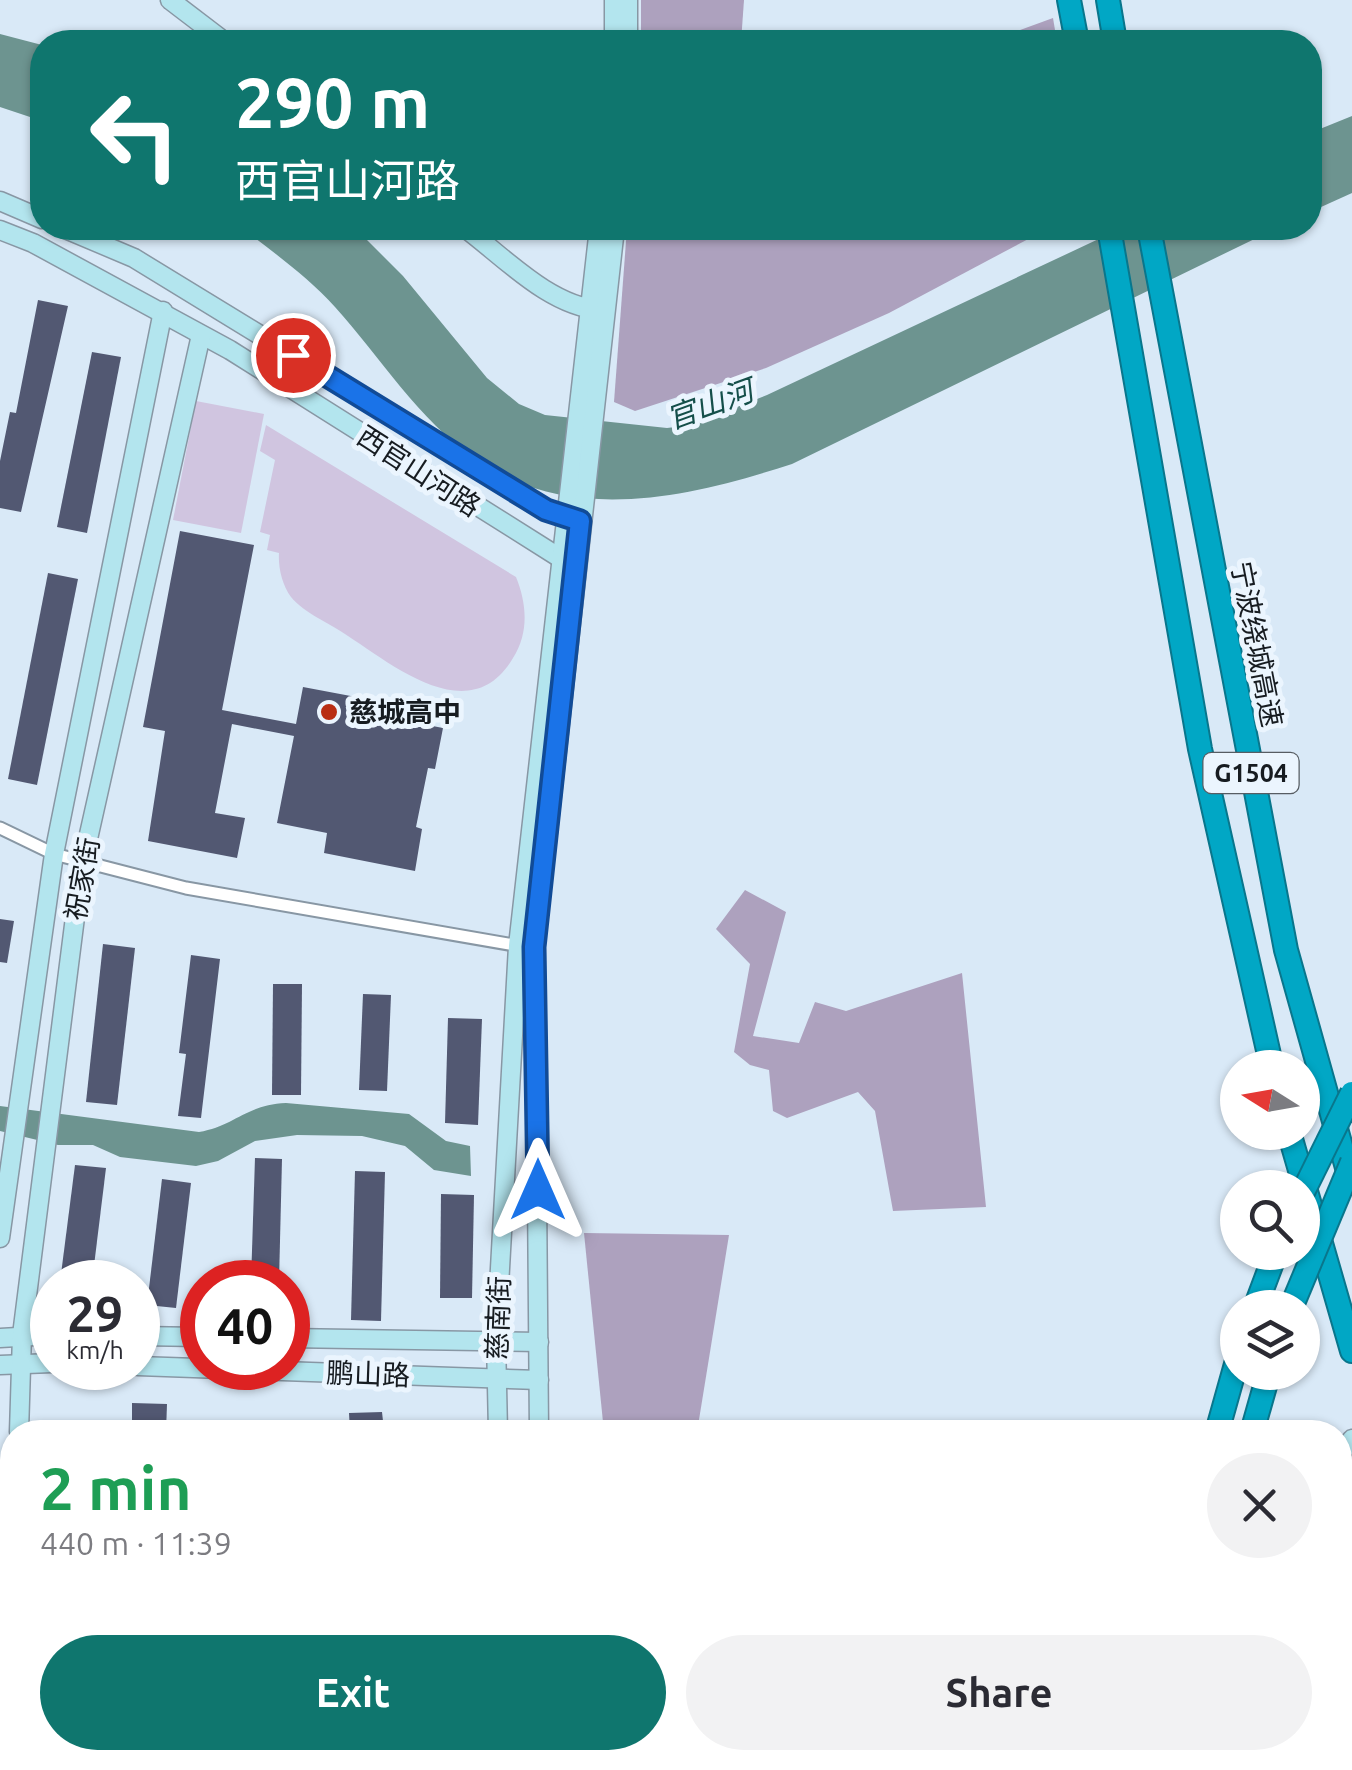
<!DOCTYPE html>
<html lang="en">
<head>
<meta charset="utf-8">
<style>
  body { margin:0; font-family:Ubuntu,"Noto Sans SC",sans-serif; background:#f2f2f3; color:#2b2b33; height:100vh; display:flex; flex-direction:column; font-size:38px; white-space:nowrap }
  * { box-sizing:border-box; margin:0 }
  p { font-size:32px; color:#7c7c81 }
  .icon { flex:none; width:55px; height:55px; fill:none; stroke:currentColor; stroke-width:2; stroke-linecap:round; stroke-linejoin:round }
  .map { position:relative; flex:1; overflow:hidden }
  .sheet { position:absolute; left:0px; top:1420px; width:1352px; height:350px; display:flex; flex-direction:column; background:#fff; border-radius:40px 40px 0 0; box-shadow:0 2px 8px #0004 }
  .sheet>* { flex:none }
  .top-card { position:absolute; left:30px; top:30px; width:1292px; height:210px; border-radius:40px; box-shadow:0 2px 8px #0004; background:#0f766e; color:#fff; overflow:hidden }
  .needle { width:65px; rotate:281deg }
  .buttons { position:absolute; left:1220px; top:1050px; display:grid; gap:20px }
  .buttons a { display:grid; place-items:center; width:100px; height:100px; border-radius:50%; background:#fff; box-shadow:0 2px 8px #0004; font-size:50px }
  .speed { position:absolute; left:30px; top:1260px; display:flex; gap:20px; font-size:50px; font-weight:700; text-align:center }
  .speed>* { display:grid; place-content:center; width:130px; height:130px; border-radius:50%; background:#fff; box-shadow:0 2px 8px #0004; line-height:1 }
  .speed small { font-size:25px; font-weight:400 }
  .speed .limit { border:15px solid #d22; background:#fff; color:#111 }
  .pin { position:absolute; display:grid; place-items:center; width:85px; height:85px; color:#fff; margin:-42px; border:5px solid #fff; border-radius:50%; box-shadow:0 2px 10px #0007 }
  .me { position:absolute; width:110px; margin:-55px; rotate:0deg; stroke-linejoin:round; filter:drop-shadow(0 0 8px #0008) }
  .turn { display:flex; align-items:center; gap:35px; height:210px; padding:0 40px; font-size:45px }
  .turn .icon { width:130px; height:130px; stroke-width:2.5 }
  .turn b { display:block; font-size:70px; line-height:85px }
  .round { display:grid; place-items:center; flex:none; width:105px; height:105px; border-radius:52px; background:#f2f2f3 }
  .overview { display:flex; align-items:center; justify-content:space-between; height:170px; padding:0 40px }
  h1 { font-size:60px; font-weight:600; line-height:75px; color:#1e9e55 }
  .action { display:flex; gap:20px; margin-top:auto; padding:20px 40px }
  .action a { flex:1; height:115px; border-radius:60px; background:#0f766e; color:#fff; font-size:40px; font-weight:600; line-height:115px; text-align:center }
  .action a+a { background:#f2f2f3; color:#2b2b33 }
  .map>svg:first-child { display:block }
  .green { fill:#d0c5e0 }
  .forest { fill:#ada1be }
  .water { fill:#6d9490 }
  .building { fill:#525872 }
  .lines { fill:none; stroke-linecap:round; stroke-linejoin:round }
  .street-casing { stroke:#8897a4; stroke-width:15 }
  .secondary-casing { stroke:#8897a4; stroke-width:21 }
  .highway-casing { stroke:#09768c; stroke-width:26 }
  .street { stroke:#fff; stroke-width:11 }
  .secondary { stroke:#b3e5ee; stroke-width:18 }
  .highway { stroke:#01a7c5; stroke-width:22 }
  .highway-bridge-casing { stroke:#09768c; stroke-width:26; stroke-linecap:butt }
  .highway-bridge { stroke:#01a7c5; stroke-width:22 }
  .route-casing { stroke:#114b97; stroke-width:25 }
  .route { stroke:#1a73e8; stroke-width:18 }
  .poi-dot { fill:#b92e14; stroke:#ebf5fe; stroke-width:4 }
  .labels { text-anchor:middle; stroke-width:10; stroke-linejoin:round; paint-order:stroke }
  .shield { fill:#ebf5fe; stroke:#575d63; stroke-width:2.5 }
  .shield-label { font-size:25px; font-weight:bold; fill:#171c21 }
  .street-label { font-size:28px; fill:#171c21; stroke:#ebf5fe }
  .poi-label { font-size:28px; font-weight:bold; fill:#171c21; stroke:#ebf5fe; text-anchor:start }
  .water-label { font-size:30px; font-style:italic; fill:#154f4a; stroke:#ebf5fe }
</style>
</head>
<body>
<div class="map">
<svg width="1352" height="1770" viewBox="0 0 1352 1770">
  <rect width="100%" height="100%" fill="#d9e9f7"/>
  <g class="green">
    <polygon points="196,401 264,414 241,533 173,520"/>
    <path d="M266 425 516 577C527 604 529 633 513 658 471 730 394 666 348 636 331 624 304 613 291 597 282 585 278 567 279 553L267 550 270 535 260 532 275 460 260 451Z"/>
  </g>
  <g class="forest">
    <polygon points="641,0 744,0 741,42 641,42"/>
    <polygon points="1053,18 1057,42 987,42"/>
    <polygon points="627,228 1049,228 889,313 766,368 635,411 614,402"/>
    <polygon points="745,890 786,912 753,1036 799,1043 815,1002 846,1011 962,973 986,1207 893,1211 875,1111 858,1092 787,1118 773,1111 769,1070 750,1065 734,1052 750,964 716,929"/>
    <polygon points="584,1233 729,1235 697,1432 604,1432"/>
  </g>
  <g class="water">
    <polygon points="0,34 42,45 42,121 0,107"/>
    <polygon points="1352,116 1352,193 1310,212 1310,133"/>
    <path d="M242 228H355L403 276 487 378 519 404 545 415 667 428 691 425 767 395 1122 228H1277L792 464C690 497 570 526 475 459 419 420 380 357 335 307 308 277 273 252 242 228Z"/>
    <path d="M286 1103 409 1114 446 1141 470 1146 471 1176 434 1170 405 1146 362 1136 297 1135 255 1141 218 1161 196 1166 120 1157 93 1145H58L0 1131V1106L199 1132C235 1126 245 1105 286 1103Z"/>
    <path d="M1340 1595C1352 1637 1352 1705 1340 1747L1345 1697Z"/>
  </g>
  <g class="building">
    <polygon points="38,300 68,306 21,512 0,508 0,461 10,412 16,413"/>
    <polygon points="92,352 121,357 87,533 57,527"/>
    <polygon points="180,531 254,545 222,710 296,724 303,687 356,697 354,711 443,728 435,769 428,768 416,827 422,829 415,871 324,853 327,833 277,823 294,736 232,724 215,813 245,818 237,858 148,841 165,731 143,727"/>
    <polygon points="48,573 78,579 37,785 8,779"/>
    <polygon points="0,919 14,921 7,963 0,962"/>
    <polygon points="103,944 135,948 117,1105 86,1102"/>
    <polygon points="191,955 220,959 201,1118 178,1116 186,1054 179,1053"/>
    <polygon points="273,984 302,984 301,1095 272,1095"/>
    <polygon points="363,994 391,995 387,1091 359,1090"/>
    <polygon points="448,1018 482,1019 478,1125 445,1123"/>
    <polygon points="255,1158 282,1159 279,1282 251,1282"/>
    <polygon points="75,1165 106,1168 92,1282 60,1282"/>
    <polygon points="355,1171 385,1172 381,1321 351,1320"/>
    <polygon points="162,1179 191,1183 176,1308 147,1305"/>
    <polygon points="441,1194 474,1195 472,1298 440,1298"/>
    <polygon points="132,1403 167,1404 166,1432 132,1432"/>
    <polygon points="382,1412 383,1421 435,1420 439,1432 350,1432 349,1413"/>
    <polygon points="41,1758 74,1758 74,1770 40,1770"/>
    <rect x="127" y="1758" width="33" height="12"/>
  </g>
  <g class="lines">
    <defs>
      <polyline id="street" points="0,828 54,854 186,888 520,946"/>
      <g id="secondary">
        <polyline points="170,0 225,42"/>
        <polyline points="614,42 614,0"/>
        <polyline points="628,42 628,0"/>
        <polyline points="0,201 42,219"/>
        <polyline points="63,228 134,258 546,510 575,519"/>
        <path d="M465 228C504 257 549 306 600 310"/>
        <polyline points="0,230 33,243 230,350 568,563"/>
        <polyline points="0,1238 54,854 163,311"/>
        <polyline points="138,1336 202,1337"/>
        <polyline points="0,1338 52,1335"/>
        <polyline points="288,1338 539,1342"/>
        <polyline points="0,1365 52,1363"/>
        <polyline points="138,1366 539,1380"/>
        <polyline points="19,1432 22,1335 81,870 201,335"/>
        <polyline points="498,1432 496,1340 518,946 599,228"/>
        <polyline points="539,1432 535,947 615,228"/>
        <polyline points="1340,1454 1352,1439"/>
        <polyline points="509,1758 509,1770"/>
        <polyline points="541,1758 541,1770"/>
        <polyline points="18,1770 18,1758"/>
        <polyline points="1230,1770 1230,1758"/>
      </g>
      <g id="highway">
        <polyline points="1069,0 1077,42"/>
        <polyline points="1108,0 1115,42"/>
        <polyline points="1109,228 1200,749 1272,1068"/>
        <polyline points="1149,228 1286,950 1351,1182"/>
        <polyline points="1289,1132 1352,1351"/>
        <polyline points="1255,1308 1276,1252"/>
        <polyline points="1217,1432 1238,1357"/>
        <polyline points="1252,1432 1269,1372"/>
        <polyline points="1165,1770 1165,1758"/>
        <polyline points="1198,1770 1198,1758"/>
      </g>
    </defs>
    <use href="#street" class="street-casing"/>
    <use href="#secondary" class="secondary-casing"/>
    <use href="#highway" class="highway-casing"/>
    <use href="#street" class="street"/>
    <use href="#secondary" class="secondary"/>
    <use href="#highway" class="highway"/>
    <defs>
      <g id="highway-bridge">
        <polyline points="1302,1194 1352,1093"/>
        <polyline points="1291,1308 1352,1162"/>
      </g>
    </defs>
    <use href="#highway-bridge" class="highway-bridge-casing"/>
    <use href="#highway-bridge" class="highway-bridge"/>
  </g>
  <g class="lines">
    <defs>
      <polyline id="route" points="293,355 546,510 580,521 534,947 538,1190"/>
    </defs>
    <use href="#route" class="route-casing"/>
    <use href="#route" class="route"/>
  </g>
  <circle class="poi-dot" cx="329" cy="712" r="10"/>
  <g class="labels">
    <rect class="shield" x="1203.5" y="753" width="95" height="40" rx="8"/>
    <g class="shield-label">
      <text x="1251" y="782">G1504</text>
    </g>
    <g class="street-label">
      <text transform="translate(419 471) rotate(33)" y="10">西官山河路</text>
      <text transform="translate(1257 644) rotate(79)" y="10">宁波绕城高速</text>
      <text transform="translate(82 879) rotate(-80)" y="10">祝家街</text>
      <text transform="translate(498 1318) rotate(-88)" y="10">慈南街</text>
      <text transform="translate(368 1374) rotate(2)" y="10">鹏山路</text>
    </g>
    <g class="poi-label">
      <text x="349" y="722">慈城高中</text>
    </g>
    <g class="water-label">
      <text transform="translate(710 405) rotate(-20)" y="10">官山河</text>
    </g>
  </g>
</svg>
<div class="buttons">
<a><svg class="needle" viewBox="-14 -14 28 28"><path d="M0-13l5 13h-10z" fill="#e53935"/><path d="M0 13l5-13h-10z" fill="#7c7c81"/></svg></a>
<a><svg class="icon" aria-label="search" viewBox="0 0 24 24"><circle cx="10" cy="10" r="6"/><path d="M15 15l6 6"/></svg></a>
<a><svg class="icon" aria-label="layers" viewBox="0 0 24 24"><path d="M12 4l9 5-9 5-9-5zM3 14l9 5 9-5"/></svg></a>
</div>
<div class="speed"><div>29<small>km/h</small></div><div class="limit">40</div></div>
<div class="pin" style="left:293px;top:355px;background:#d93025"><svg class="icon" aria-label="arrive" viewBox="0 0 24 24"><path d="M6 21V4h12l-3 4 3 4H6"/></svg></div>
<svg class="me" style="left:538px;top:1190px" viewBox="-20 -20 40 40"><path d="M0-17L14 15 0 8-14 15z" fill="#1a73e8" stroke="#fff" stroke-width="4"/></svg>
<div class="top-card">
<div class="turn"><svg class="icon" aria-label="left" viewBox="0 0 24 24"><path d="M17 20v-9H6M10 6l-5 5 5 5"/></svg><div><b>290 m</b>西官山河路</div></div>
</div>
<section class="sheet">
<div class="overview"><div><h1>2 min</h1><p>440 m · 11:39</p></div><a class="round"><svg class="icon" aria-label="close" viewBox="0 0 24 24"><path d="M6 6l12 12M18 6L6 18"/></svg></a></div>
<div class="action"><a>Exit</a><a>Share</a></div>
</section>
</div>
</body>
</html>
